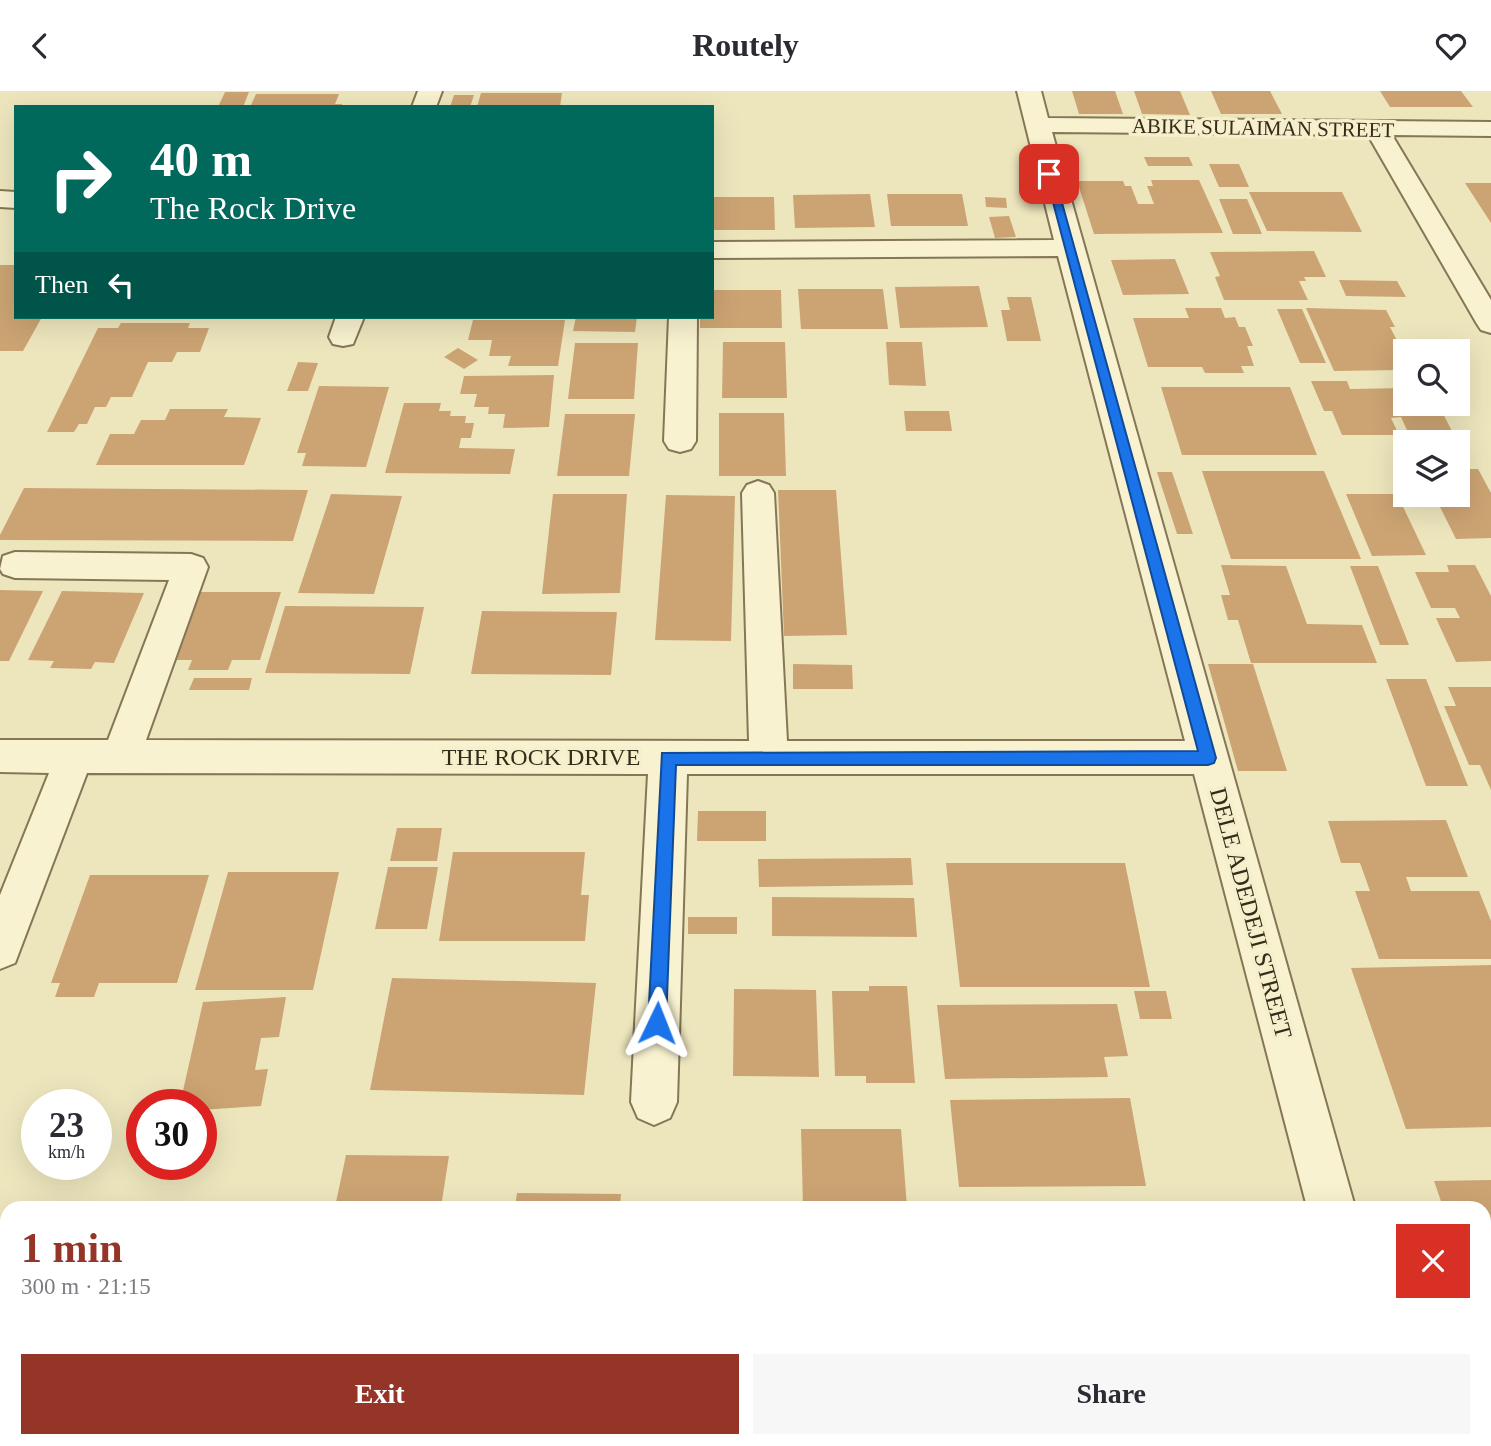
<!DOCTYPE html>
<html lang="en">
<head>
<meta charset="utf-8">
<style>
  body { margin:0; font-family:"Times New Roman",serif; background:#f7f7f7; color:#2b2b33; height:100vh; display:flex; flex-direction:column; font-size:26px; white-space:nowrap }
  * { box-sizing:border-box; margin:0 }
  p { font-size:23px; color:#7c7c81 }
  .icon { flex:none; width:38px; height:38px; fill:none; stroke:currentColor; stroke-width:2; stroke-linecap:round; stroke-linejoin:round }
  .map { position:relative; flex:1; overflow:hidden }
  .sheet { position:absolute; left:0px; top:1110px; width:1491px; height:247px; display:flex; flex-direction:column; background:#fff; border-radius:21px 21px 0 0; box-shadow:0 7px 28px #0002 }
  .sheet>* { flex:none }
  .hud { position:absolute; left:14px; top:14px; width:700px; height:214px; border-radius:0px; box-shadow:0 7px 28px #0002; background:#00695c; color:#fff; overflow:hidden }
  .tools { position:absolute; left:1393px; top:248px; display:grid; gap:14px }
  .tools a { display:grid; place-items:center; width:77px; height:77px; border-radius:0px; background:#fff; box-shadow:0 7px 28px #0002; font-size:35px }
  .speed { position:absolute; left:21px; top:998px; display:flex; gap:14px; font-size:35px; font-weight:700; text-align:center }
  .speed>* { display:grid; place-content:center; width:91px; height:91px; border-radius:50%; background:#fff; box-shadow:0 7px 28px #0002; line-height:1 }
  .speed small { font-size:18px; font-weight:400 }
  .speed .limit { border:10px solid #d22; background:#fff; color:#111 }
  .pin { position:absolute; display:grid; place-items:center; width:60px; height:60px; color:#fff; margin:-30px; border-radius:14px; box-shadow:0 4px 10px #0006 }
  .me { position:absolute; width:77px; margin:-38px; rotate:2deg; stroke-linejoin:round; filter:drop-shadow(0 0 5px #0008) }
  .turn { display:flex; align-items:center; gap:24px; height:147px; padding:0 21px; font-size:32px }
  .turn .icon { width:91px; height:91px; stroke-width:2.5 }
  .turn b { display:block; font-size:49px; line-height:60px }
  .then { display:flex; align-items:center; height:66px; padding:0 21px; background:#0003; gap:14px; font-size:26px }
  .round { display:grid; place-items:center; flex:none; width:74px; height:74px; border-radius:0px; background:#f7f7f7 }
  .head { display:flex; align-items:center; justify-content:space-between; height:119px; padding:0 21px }
  h1 { font-size:42px; font-weight:700; line-height:52px; color:#943527 }
  .cta { display:flex; gap:14px; margin-top:auto; padding:14px 21px }
  .cta a { flex:1; height:80px; border-radius:0px; background:#943527; color:#fff; font-size:28px; font-weight:700; line-height:80px; text-align:center }
  .cta a+a { background:#f7f7f7; color:#2b2b33 }
  header { display:flex; justify-content:space-between; align-items:center; height:91px; padding:0 21px; background:#fff; font-size:32px; font-weight:700 }
  .map>svg:first-child { display:block }
  .building { fill:#cca473 }
  .lines { fill:none; stroke-linecap:round; stroke-linejoin:round }
  .minor-casing { stroke:#857656; stroke-width:4 }
  .minor { fill:#f8f2d0; fill-rule:evenodd }
  .route { fill:#1a73e8; stroke:#114b97; stroke-width:2 }
  .labels { text-anchor:middle; stroke-width:7; stroke-linejoin:round; paint-order:stroke }
  .far-street-label { font-size:21px; fill:#342b1b; stroke:#f5efcc }
  .street-label { font-size:24px; fill:#342b1b; stroke:#f5efcc }
</style>
</head>
<body>
<header><svg class="icon" aria-label="back" viewBox="0 0 24 24"><path d="M15 5l-7 7 7 7"/></svg>Routely<svg class="icon" aria-label="heart" viewBox="0 0 24 24"><path d="M12 20l-8-8c-3-5 5-10 8-4 3-6 11-1 8 4z"/></svg></header>
<div class="map">
<svg width="1491" height="1355" viewBox="0 0 1491 1355">
  <rect width="100%" height="100%" fill="#ede6bd"/>
  <g class="building">
    <polygon points="1072,0 1115,0 1123,23 1079,23"/>
    <polygon points="1134,0 1180,0 1190,24 1142,23"/>
    <polygon points="1211,0 1270,0 1282,23 1221,23"/>
    <polygon points="1380,0 1461,0 1473,16 1390,16"/>
    <polygon points="225,1 249,1 243,16 218,16"/>
    <polygon points="481,2 562,2 560,16 477,16"/>
    <polygon points="256,3 339,3 335,13 342,13 341,16 250,16"/>
    <polygon points="454,4 474,4 470,16 450,16"/>
    <polygon points="1144,66 1189,66 1193,75 1148,75"/>
    <polygon points="1209,73 1239,73 1249,96 1219,96"/>
    <polygon points="1151,89 1199,89 1223,142 1094,143 1077,90 1123,90 1125,95 1131,95 1138,113 1154,113 1147,95 1153,95"/>
    <polygon points="1465,92 1491,92 1491,132"/>
    <polygon points="1249,101 1342,101 1362,141 1267,140"/>
    <polygon points="870,103 875,136 795,137 793,104"/>
    <polygon points="887,103 962,103 968,135 891,135"/>
    <polygon points="712,106 774,106 775,139 712,139"/>
    <polygon points="985,106 1006,107 1007,117 986,116"/>
    <polygon points="1219,108 1247,108 1262,143 1233,143"/>
    <polygon points="1009,125 1016,146 995,147 989,126"/>
    <polygon points="1314,160 1326,186 1304,186 1306,190 1299,190 1308,209 1224,209 1215,186 1220,185 1210,161"/>
    <polygon points="1175,168 1189,203 1123,204 1111,169"/>
    <polygon points="0,174 16,174 16,226 42,226 23,260 0,260"/>
    <polygon points="1339,189 1397,190 1406,206 1346,205"/>
    <polygon points="979,195 988,236 900,237 895,196"/>
    <polygon points="798,198 883,198 888,238 801,238"/>
    <polygon points="712,199 781,199 782,237 700,237 700,226 712,226"/>
    <polygon points="1007,206 1031,206 1041,250 1007,250 1001,219 1010,219"/>
    <polygon points="1185,217 1221,217 1225,227 1235,226 1239,236 1245,236 1253,255 1247,255 1254,275 1241,275 1244,282 1205,282 1202,276 1148,276 1133,227 1189,227"/>
    <polygon points="1306,217 1386,219 1395,236 1390,236 1402,259 1405,259 1405,276 1399,276 1401,279 1334,280"/>
    <polygon points="1277,218 1302,218 1326,272 1300,272"/>
    <polygon points="576,226 637,226 635,241 573,240"/>
    <polygon points="473,229 565,229 558,275 508,275 511,265 489,265 492,249 468,249"/>
    <polygon points="121,232 190,232 188,237 209,237 200,261 177,261 172,271 148,271 132,306 111,306 106,316 95,316 87,333 79,333 74,341 47,341 98,237 118,237"/>
    <polygon points="723,251 785,251 787,307 722,307"/>
    <polygon points="886,251 922,251 926,295 889,294"/>
    <polygon points="575,252 638,252 634,308 568,308"/>
    <polygon points="458,257 478,269 464,278 444,266"/>
    <polygon points="298,271 318,272 308,300 287,300"/>
    <polygon points="554,284 549,336 503,337 505,323 488,323 489,316 474,316 477,303 460,303 464,285"/>
    <polygon points="1311,290 1347,290 1350,298 1405,297 1405,313 1438,313 1453,342 1442,342 1446,350 1412,350 1401,326 1391,327 1399,344 1342,344 1332,320 1324,320"/>
    <polygon points="319,295 389,296 366,376 302,375 306,362 297,362"/>
    <polygon points="1161,296 1290,296 1317,364 1182,364"/>
    <polygon points="404,312 441,312 439,320 451,320 450,325 466,325 465,332 474,332 471,347 461,347 459,357 515,358 510,383 385,382"/>
    <polygon points="170,318 228,318 224,326 261,327 244,374 96,374 110,343 134,343 141,329 165,329"/>
    <polygon points="904,320 949,320 952,340 906,340"/>
    <polygon points="719,322 784,322 786,385 719,385"/>
    <polygon points="565,323 635,323 629,385 557,385"/>
    <polygon points="1458,378 1478,378 1491,402 1491,447 1456,448 1434,404 1458,404"/>
    <polygon points="1202,380 1324,380 1361,468 1231,468"/>
    <polygon points="1157,381 1172,381 1193,443 1177,443"/>
    <polygon points="24,397 308,399 293,450 0,449 0,444"/>
    <polygon points="778,399 836,399 847,544 784,545"/>
    <polygon points="331,403 402,405 374,503 298,502"/>
    <polygon points="553,403 627,403 620,502 542,503"/>
    <polygon points="1346,403 1397,403 1426,464 1372,465"/>
    <polygon points="666,404 735,405 731,550 655,549"/>
    <polygon points="1221,474 1286,475 1307,533 1362,534 1377,572 1251,572 1238,529 1228,529 1221,504 1230,504"/>
    <polygon points="1447,474 1475,474 1491,505 1491,570 1456,571 1436,527 1460,527 1455,517 1431,517 1415,481 1449,481"/>
    <polygon points="1350,475 1378,475 1409,554 1380,554"/>
    <polygon points="0,499 43,500 9,570 0,570"/>
    <polygon points="62,500 144,502 114,572 95,571 91,578 50,577 54,570 28,569"/>
    <polygon points="192,501 281,501 260,569 232,569 228,579 188,579 192,569 167,569"/>
    <polygon points="285,515 424,516 410,583 265,582"/>
    <polygon points="482,520 617,521 611,584 471,583"/>
    <polygon points="793,573 852,574 853,598 793,598"/>
    <polygon points="1208,573 1253,573 1287,680 1238,680"/>
    <polygon points="194,587 252,587 249,599 189,599"/>
    <polygon points="1386,588 1426,588 1468,695 1426,695"/>
    <polygon points="1448,596 1491,596 1491,699 1480,674 1469,674 1444,615 1456,615"/>
    <polygon points="698,720 766,720 766,750 697,750"/>
    <polygon points="1446,729 1468,786 1406,786 1411,800 1479,800 1491,830 1491,868 1379,868 1355,800 1370,800 1360,772 1341,772 1328,730"/>
    <polygon points="397,737 442,737 437,770 390,770"/>
    <polygon points="453,761 585,761 581,804 589,804 585,850 439,850"/>
    <polygon points="911,767 913,794 759,796 758,768"/>
    <polygon points="946,772 1125,772 1150,896 960,896"/>
    <polygon points="388,776 438,776 427,838 375,838"/>
    <polygon points="228,781 339,781 313,899 195,899"/>
    <polygon points="90,784 209,784 177,892 99,892 94,906 55,906 60,892 51,892"/>
    <polygon points="772,806 914,807 917,846 772,845"/>
    <rect x="688" y="826" width="49" height="17"/>
    <polygon points="1491,874 1491,1036 1406,1038 1351,877"/>
    <polygon points="392,887 596,892 584,1004 370,999"/>
    <polygon points="869,895 907,895 915,992 866,992 866,985 835,985 832,900 869,900"/>
    <polygon points="734,898 816,899 819,986 733,985"/>
    <polygon points="1134,900 1166,900 1172,928 1140,928"/>
    <polygon points="286,906 279,946 261,947 255,979 268,978 261,1015 201,1019 201,1013 180,1013 203,911"/>
    <polygon points="1117,913 1128,965 1104,966 1108,986 945,988 937,914"/>
    <polygon points="1130,1007 1146,1095 959,1096 950,1009"/>
    <polygon points="801,1038 901,1038 907,1116 803,1116"/>
    <polygon points="346,1064 449,1065 441,1116 335,1116"/>
    <polygon points="1491,1089 1491,1247 1486,1247 1484,1240 1484,1116 1443,1116 1434,1090"/>
    <polygon points="517,1102 621,1103 620,1116 515,1116"/>
    <polygon points="1484,1270 1491,1270 1491,1318 1484,1299"/>
    <rect x="392" y="1349" width="33" height="6"/>
  </g>
  <g class="lines">
    <defs>
      <g id="minor">
        <polygon points="418,0 442,0 436,16 412,16"/>
        <polygon points="1017,0 1041,0 1048,27 1491,31 1491,45 1392,44 1491,209 1491,242 1481,239 1477,233 1368,44 1052,41 1355,1116 1307,1116 1194,683 687,683 677,1011 670,1027 654,1034 638,1027 631,1011 648,683 87,682 15,872 0,878 0,804 49,682 0,681 0,649 108,649 169,489 15,487 3,483 0,478 3,465 15,461 191,463 203,467 208,476 146,649 749,650 742,402 747,394 758,390 769,394 774,402 787,650 1185,650 1058,165 712,167 712,151 1054,149"/>
        <polygon points="0,100 16,101 16,117 0,116"/>
        <polygon points="336,226 364,226 353,253 343,255 333,253 329,246"/>
        <polygon points="669,226 697,226 696,350 691,358 680,361 669,358 664,350"/>
        <polygon points="1368,1349 1422,1349 1423,1355 1369,1355"/>
      </g>
    </defs>
    <use href="#minor" class="minor-casing"/>
    <use href="#minor" class="minor"/>
  </g>
  <polygon class="route" points="1045,81 1054,83 1216,667 1214,672 1208,674 676,674 666,932 664,938 657,941 651,938 648,932 662,662 1198,660"/>
  <g class="labels">
    <g class="far-street-label">
      <text transform="translate(1263 37) rotate(1)" y="7">ABIKE SULAIMAN STREET</text>
    </g>
    <g class="street-label">
      <text x="541" y="674">THE ROCK DRIVE</text>
      <text transform="translate(1251 822) rotate(75)" y="8">DELE ADEDEJI STREET</text>
    </g>
  </g>
</svg>
<div class="tools">
<a><svg class="icon" aria-label="search" viewBox="0 0 24 24"><circle cx="10" cy="10" r="6"/><path d="M15 15l6 6"/></svg></a>
<a><svg class="icon" aria-label="layers" viewBox="0 0 24 24"><path d="M12 4l9 5-9 5-9-5zM3 14l9 5 9-5"/></svg></a>
</div>
<div class="speed"><div>23<small>km/h</small></div><div class="limit">30</div></div>
<div class="pin" style="left:1049px;top:83px;background:#d93025"><svg class="icon" aria-label="arrive" viewBox="0 0 24 24"><path d="M6 21V4h12l-3 4 3 4H6"/></svg></div>
<svg class="me" style="left:657px;top:932px" viewBox="-20 -20 40 40"><path d="M0-17L14 15 0 8-14 15z" fill="#1a73e8" stroke="#fff" stroke-width="4"/></svg>
<div class="hud">
<div class="turn"><svg class="icon" aria-label="right" viewBox="0 0 24 24"><path d="M7 20v-9h11M14 6l5 5-5 5"/></svg><div><b>40 m</b>The Rock Drive</div></div>
<div class="then">Then<svg class="icon" aria-label="left" viewBox="0 0 24 24"><path d="M17 20v-9H6M10 6l-5 5 5 5"/></svg></div>
</div>
<section class="sheet">
<div class="head"><div><h1>1 min</h1><p>300 m · 21:15</p></div><a class="round" style="background:#d93025;color:#fff"><svg class="icon" aria-label="close" viewBox="0 0 24 24"><path d="M6 6l12 12M18 6L6 18"/></svg></a></div>
<div class="cta"><a>Exit</a><a>Share</a></div>
</section>
</div>
</body>
</html>
